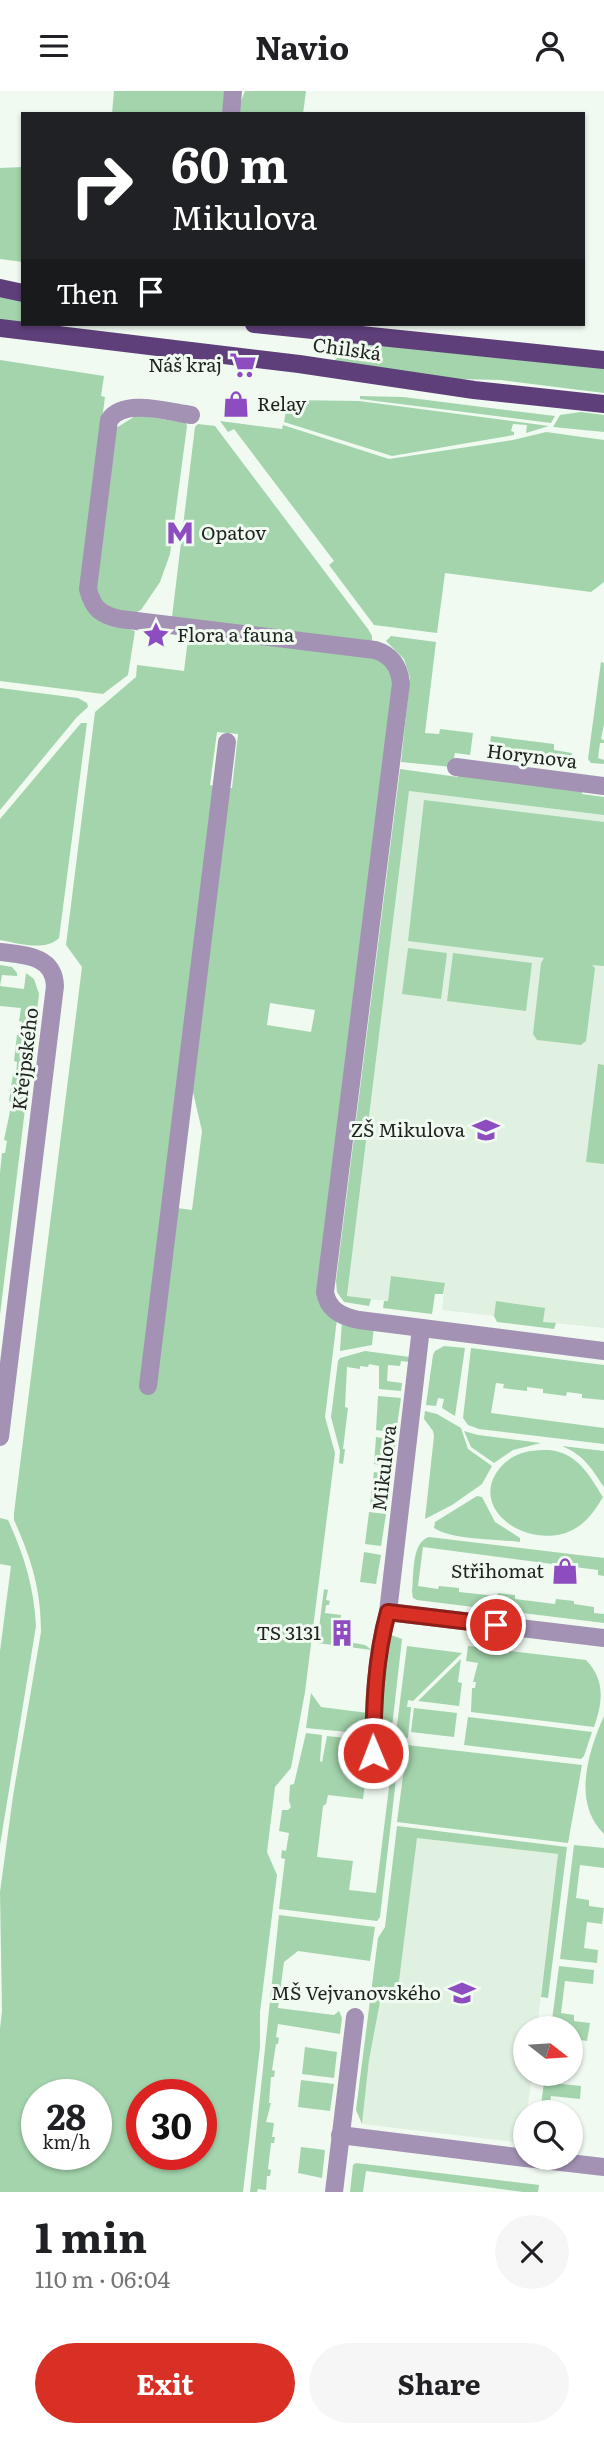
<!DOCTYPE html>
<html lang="en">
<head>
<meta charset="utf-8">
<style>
  body { margin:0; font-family:Literata,serif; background:#f6f6f6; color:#202124; height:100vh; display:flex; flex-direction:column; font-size:26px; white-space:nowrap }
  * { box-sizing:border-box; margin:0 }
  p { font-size:23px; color:#757577 }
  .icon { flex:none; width:38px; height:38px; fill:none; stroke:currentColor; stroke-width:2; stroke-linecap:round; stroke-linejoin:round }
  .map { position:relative; height:2101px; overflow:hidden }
  .side { display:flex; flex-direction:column; background:#fff; flex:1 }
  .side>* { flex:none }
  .guide { position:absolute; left:21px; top:21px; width:564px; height:214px; border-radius:0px; box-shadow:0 2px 5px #0004; background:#202124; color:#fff; overflow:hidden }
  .needle { width:46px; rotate:107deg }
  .buttons { position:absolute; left:513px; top:1925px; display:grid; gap:14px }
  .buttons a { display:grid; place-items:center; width:70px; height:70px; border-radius:50%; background:#fff; box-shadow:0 2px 5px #0004; font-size:35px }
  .speed { position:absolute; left:21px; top:1988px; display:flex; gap:14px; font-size:35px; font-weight:700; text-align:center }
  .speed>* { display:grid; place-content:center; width:91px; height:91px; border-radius:50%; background:#fff; box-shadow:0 2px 5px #0004; line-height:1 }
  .speed small { font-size:18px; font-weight:400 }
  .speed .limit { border:10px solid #d22; background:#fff; color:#111 }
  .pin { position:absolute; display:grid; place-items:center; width:60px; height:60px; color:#fff; margin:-30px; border:4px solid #fff; border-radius:50%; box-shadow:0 2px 7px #0007 }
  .me { position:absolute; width:77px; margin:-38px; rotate:359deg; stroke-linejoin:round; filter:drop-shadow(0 0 5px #0008) }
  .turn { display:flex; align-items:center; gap:24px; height:147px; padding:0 35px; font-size:32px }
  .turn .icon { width:91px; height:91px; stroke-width:2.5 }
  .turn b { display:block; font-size:49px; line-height:60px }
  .then { display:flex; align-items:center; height:66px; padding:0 35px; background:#0003; gap:14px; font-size:26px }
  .round { display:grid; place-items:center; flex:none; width:74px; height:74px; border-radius:37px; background:#f6f6f6 }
  .overview { display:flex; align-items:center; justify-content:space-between; height:119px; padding:0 35px }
  h1 { font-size:42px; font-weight:700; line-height:52px }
  .button { display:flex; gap:14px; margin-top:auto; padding:14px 35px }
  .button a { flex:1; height:80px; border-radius:42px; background:#d93025; color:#fff; font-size:28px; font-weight:700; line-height:80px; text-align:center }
  .button a+a { background:#f6f6f6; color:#202124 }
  header { display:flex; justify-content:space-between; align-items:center; height:91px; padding:0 35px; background:#fff; font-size:32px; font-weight:700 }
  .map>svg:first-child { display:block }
  .built { fill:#e0f1e2 }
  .green { fill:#a3d4ac; fill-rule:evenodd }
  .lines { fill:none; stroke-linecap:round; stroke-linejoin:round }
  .minor { stroke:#a392b4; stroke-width:18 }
  .major { stroke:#5e3f79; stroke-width:18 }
  .route-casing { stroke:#8d1f18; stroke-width:18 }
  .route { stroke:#d93025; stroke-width:12 }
  .labels { text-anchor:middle; stroke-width:6; stroke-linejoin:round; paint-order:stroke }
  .street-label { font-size:19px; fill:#1f231f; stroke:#f0faf1 }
  .poi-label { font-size:19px; fill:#1f231f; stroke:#f0faf1; text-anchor:end }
</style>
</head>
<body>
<header><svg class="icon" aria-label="menu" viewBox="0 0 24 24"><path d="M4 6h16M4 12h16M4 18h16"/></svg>Navio<svg class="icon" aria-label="person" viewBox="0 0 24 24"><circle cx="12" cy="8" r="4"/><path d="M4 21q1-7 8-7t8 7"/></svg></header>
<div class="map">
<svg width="604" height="2101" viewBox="0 0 604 2101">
  <rect width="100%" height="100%" fill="#f0faf1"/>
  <g class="built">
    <polygon points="409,700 604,724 604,1237 543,1231 544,1217 496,1210 494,1225 442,1219 445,1192 391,1185 388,1210 347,1206"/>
    <polygon points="417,1746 558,1763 537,1937 525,1937 525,1983 532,1983 523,2052 362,2033 369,1969 383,1895 398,1897"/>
  </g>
  <g class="green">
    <polygon points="114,0 229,0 226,23 112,23"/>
    <polygon points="245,0 306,0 303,23 236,23"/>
    <polygon points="23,76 23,171 0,168 0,77"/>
    <polygon points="0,205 23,208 23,233 63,233 62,236 0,231"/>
    <polygon points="354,249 604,277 604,302 501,289 457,288 331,273 341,263 338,253"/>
    <polygon points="0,269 104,285 101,305 105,306 82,483 97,528 135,540 128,584 103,603 0,590"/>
    <polygon points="360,305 403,306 555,325 551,332 360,308"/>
    <polygon points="288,309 359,310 549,335 526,342 527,334 513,333 511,340 514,341 514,344 392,365 284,331"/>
    <polygon points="581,321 604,324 604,341 553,336 560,324"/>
    <path d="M137 324 186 332 187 335 170 463 160 491 141 519C129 527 105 521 98 508 96 504 96 500 95 496L116 337Z"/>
    <polygon points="220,330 282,338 283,334 389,368 513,349 546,341 604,349 604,491 591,501 445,482 437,542 374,534 329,474 334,470 234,338 228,341"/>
    <polygon points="198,333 215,335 368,538 372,545 372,552 172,526 195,336"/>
    <polygon points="391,545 436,551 425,642 439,643 440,638 473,642 470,664 455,662 452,676 401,671 410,587 404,568 386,550"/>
    <path d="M208 546 373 566 385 572 393 590 319 1192 337 1228 325 1326 335 1362 305 1601 291 1677 275 1696 267 1761 277 1784 260 1921V1956L243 2101H0V1938L2 1920 0 1801 13 1705 41 1541C41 1498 31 1467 14 1429V1422L82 876 66 854 95 621 136 586 137 574 184 580 188 548ZM217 641 238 643 232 697H229L192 997 202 1040 192 1119 177 1117 214 695 210 694ZM270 912 315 919 311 941 267 934ZM37 2004H96V2063H37ZM142 2004H201V2063H142Z"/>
    <polygon points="601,571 604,572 604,633 601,648 604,649 604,652 600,652 598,667 604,669 604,673 591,672 588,668"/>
    <polygon points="0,597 78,607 87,612 88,616 77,626 0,719"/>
    <path d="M81 632H87L59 847C45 861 17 852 0 849V728Z"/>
    <polygon points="491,645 554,653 554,659 572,662 570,674 565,677 566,670 551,668 549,675 488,665"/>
    <polygon points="400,678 458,686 459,683 582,699 582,703 604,706 604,724 409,700 347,1205 371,1208 369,1215 344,1211 337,1201 336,1190"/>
    <polygon points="424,709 604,731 604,875 592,874 595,877 586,950 581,954 537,949 533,943 541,872 544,867 408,850"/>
    <polygon points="408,857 447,862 441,908 402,903"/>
    <polygon points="453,862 532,872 526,920 447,910"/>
    <polygon points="0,874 12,876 17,882 17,885 2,884 0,895 24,898 26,882 34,888 39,903 0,1224 0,1082 2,1062 5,1062 7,1050 4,1049 12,1011 9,1010 13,983 16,983 17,971 14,970 17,944 20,944 22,931 19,930 21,917 0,915"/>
    <polygon points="598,973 604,974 604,1073 586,1071"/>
    <polygon points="391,1185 445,1192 443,1203 435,1203 432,1223 383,1217 384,1210 388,1210"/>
    <polygon points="496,1210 545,1217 543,1231 556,1232 554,1238 497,1231 494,1225"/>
    <polygon points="342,1230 374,1235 372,1254 340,1260"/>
    <polygon points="444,1255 465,1257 455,1325 442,1317 444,1308 438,1307 436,1315 426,1314 433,1264 435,1260"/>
    <polygon points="471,1257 604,1274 604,1309 582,1307 582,1303 567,1301 566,1305 543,1302 543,1298 527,1296 527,1300 503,1297 504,1293 496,1292 491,1322 604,1337 604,1353 479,1338 468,1334 463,1327"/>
    <polygon points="365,1260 410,1266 410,1271 401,1270 400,1275 388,1274 387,1290 402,1292 401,1300 379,1298 379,1275 369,1273 368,1276 360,1275 360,1278 347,1276 345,1316 348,1317 343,1358 345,1358 343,1373 339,1372 340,1360 331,1326 338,1270 340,1267"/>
    <polygon points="378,1305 401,1307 396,1342 376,1339"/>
    <polygon points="425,1320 437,1323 461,1337 468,1358 492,1375 482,1393 452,1414 425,1428 434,1345 433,1340 424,1328"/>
    <polygon points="464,1340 478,1344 541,1352 513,1359 494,1372 471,1356"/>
    <polygon points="376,1346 396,1349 392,1376 374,1373"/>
    <path d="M562 1355 604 1360V1396C591 1377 585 1365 562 1355Z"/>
    <path d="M549 1359C578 1362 589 1384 603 1406 597 1416 589 1428 579 1435 555 1453 514 1445 497 1421 480 1397 498 1370 522 1362 531 1359 540 1359 549 1359Z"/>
    <polygon points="374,1381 391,1384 387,1415 370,1413"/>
    <path d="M477 1405 482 1406 495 1431 520 1447V1451C497 1448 452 1449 434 1437L435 1431Z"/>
    <polygon points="369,1421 386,1423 381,1455 365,1453"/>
    <path d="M0 1427 8 1429C24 1464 34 1496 36 1535L0 1754V1560L11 1475 0 1473Z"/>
    <path d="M429 1446 604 1467V1485L598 1484V1479L423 1456 418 1495 438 1498 439 1495 459 1497V1501L497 1505 498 1502 515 1504V1508L555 1513 556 1508 574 1510V1513L594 1516V1522L604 1523V1532L417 1509 413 1507 412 1501C414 1485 411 1451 429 1446Z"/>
    <polygon points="364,1461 381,1464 376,1493 360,1491"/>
    <polygon points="324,1498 328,1499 326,1509 330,1510 329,1514 326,1514 325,1522 341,1524 340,1535 332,1535 331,1548 365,1554 372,1559 317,1552"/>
    <polygon points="391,1544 402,1548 392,1636 388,1645 382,1644 382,1610"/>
    <polygon points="407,1555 462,1562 413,1610 408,1609 407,1616 411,1616 408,1647 398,1646 396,1642"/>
    <path d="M468 1555 586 1569C604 1588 604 1608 594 1636L471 1621 472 1597H475L476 1591H473L478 1572 466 1570Z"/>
    <polygon points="461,1568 458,1591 462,1592 459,1615 418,1610"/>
    <polygon points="311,1602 321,1616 368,1622 368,1643 306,1637"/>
    <polygon points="414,1617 457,1622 454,1646 411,1641"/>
    <path d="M604 1625V1743C572 1712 588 1661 604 1625Z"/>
    <polygon points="468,1626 592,1641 584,1665 581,1668 464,1654"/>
    <polygon points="306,1642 322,1644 320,1670 322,1671 327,1645 363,1649 364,1669 353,1668 352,1671 356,1672 355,1677 365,1672 367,1677 363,1708 328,1704 326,1713 323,1715 317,1766 353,1770 349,1799 376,1802 391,1680 380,1679 380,1651 400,1654 380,1826 377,1830 279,1818 285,1768 281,1767 282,1759 286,1760 289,1742 279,1740 282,1719 288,1719 291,1716 289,1710 290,1694 294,1693"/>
    <polygon points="407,1654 582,1674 568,1752 397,1731"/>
    <polygon points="397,1735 567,1756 548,1907 541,1906 558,1763 417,1747 398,1898 383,1895 369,1969 362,2033 356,2019 378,1847 385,1836"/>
    <polygon points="574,1754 604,1757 604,1777 580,1774 576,1807 589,1809 589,1815 604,1817 602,1833 587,1831 584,1857 598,1859 597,1872 560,1868"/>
    <polygon points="279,1824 375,1836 370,1870 298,1860 284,1871 278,1917 334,1924 339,1920 342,1927 340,1943 278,1933 276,1946 279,1947 278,1953 276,1953 272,1979 275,1980 274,1986 271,1986 269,2012 271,2012 266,2031 274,2032 272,2046 275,2046 274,2052 271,2052 268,2078 271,2079 270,2085 267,2085 266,2099 258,2098 257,2101 250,2101"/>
    <polygon points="559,1875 594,1879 593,1893 565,1890 561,1922 574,1924 574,1930 590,1932 587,1950 574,1948 571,1975 570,1937 551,1937"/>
    <polygon points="305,1956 337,1961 334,1987 302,1983"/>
    <polygon points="301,1989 334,1993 330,2020 298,2016"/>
    <polygon points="544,1991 581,1995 580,2008 551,2005 549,2021 540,2021"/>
    <polygon points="301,2056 325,2059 322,2087 298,2082"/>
    <polygon points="356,2072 539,2094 538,2101 523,2101 366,2080 363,2101 350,2101 353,2074"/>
  </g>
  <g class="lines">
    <g class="minor">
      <polyline points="231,23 233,0"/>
      <path d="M191 324C168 321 124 307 109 329L88 498C93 518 101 524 120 528L375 559C392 564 399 576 401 592L325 1201C328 1219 342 1226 359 1229L604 1260"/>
      <polyline points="456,676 604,695"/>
      <path d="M0 861C24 864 54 864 55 895L0 1346"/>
      <polyline points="148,1295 227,651"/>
      <polyline points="388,1521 604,1547"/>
      <path d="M373 1678C373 1624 374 1573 388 1521L421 1237"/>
      <polyline points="340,2044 525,2067"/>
      <polyline points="526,2067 604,2076"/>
      <polyline points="334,2101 355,1926"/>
    </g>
    <g class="major">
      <polyline points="0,197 23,202"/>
      <polyline points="254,233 604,269"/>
      <polyline points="0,237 299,273 474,299 604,313"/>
    </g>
  </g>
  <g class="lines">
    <defs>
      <path id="route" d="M373 1662C374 1614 375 1568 388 1521L496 1534"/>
    </defs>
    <use href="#route" class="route-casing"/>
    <use href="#route" class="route"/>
  </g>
  <defs>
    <symbol id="supermarket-bare" viewBox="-9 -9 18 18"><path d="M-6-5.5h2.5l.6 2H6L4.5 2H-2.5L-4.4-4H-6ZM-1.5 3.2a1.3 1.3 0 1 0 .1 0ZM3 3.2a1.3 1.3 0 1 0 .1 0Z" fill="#8e4cc1" stroke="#f0faf1" stroke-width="2.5" paint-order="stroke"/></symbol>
    <symbol id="shop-bare" viewBox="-9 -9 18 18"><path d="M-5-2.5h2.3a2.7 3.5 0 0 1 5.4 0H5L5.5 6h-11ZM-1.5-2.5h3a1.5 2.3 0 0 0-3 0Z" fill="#8e4cc1" stroke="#f0faf1" stroke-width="2.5" paint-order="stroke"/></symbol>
    <symbol id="metro-bare" viewBox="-9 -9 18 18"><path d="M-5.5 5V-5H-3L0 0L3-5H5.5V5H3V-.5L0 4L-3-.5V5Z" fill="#8e4cc1" stroke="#f0faf1" stroke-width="2.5" paint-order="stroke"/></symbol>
    <symbol id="sight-bare" viewBox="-9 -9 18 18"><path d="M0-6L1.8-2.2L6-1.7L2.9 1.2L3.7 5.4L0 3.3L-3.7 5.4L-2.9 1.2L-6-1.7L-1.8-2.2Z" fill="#8e4cc1" stroke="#f0faf1" stroke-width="2.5" paint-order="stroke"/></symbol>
    <symbol id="school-bare" viewBox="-9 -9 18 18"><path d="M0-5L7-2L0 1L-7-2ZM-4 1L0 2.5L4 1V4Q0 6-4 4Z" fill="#8e4cc1" stroke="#f0faf1" stroke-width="2.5" paint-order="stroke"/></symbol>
    <symbol id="building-bare" viewBox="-9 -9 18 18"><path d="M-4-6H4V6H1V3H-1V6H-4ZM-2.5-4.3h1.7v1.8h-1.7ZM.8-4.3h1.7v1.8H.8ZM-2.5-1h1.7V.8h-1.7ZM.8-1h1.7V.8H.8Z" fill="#8e4cc1" stroke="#f0faf1" stroke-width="2.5" paint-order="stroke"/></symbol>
  </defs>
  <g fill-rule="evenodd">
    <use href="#supermarket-bare" x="224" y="255" width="38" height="38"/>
    <use href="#shop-bare" x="217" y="294" width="38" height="38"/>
    <use href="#metro-bare" x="161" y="423" width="38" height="38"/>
    <use href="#sight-bare" x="137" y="525" width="38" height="38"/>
    <use href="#school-bare" x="467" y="1020" width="38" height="38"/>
    <use href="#shop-bare" x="546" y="1461" width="38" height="38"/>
    <use href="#building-bare" x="323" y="1523" width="38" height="38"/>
    <use href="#school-bare" x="443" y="1883" width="38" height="38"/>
  </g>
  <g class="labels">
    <g class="street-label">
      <text transform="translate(347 258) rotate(8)" y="7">Chilská</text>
      <text transform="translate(532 665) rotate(7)" y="7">Horynova</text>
      <text transform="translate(25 968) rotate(-83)" y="7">Křejpského</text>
      <text transform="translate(384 1377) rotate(-83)" y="7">Mikulova</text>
    </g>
    <g class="poi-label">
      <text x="222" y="281">Náš kraj</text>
      <text x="257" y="320" text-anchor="start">Relay</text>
      <text x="201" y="449" text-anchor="start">Opatov</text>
      <text x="177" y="551" text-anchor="start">Flora a fauna</text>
      <text x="465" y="1046">ZŠ Mikulova</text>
      <text x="544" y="1487">Střihomat</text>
      <text x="321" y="1549">TS 3131</text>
      <text x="441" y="1909">MŠ Vejvanovského</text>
    </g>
  </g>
</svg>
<div class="buttons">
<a><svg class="needle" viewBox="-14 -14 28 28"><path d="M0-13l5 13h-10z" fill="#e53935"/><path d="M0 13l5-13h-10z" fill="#757577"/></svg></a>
<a><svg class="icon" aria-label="search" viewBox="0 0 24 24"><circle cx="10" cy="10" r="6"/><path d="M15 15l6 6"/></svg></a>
</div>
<div class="speed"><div>28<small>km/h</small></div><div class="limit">30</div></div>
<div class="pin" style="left:496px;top:1534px;background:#d93025"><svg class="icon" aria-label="arrive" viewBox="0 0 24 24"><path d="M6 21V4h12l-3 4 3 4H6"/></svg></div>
<svg class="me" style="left:373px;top:1662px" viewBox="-20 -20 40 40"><circle r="17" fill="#d93025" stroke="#fff" stroke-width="3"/><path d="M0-11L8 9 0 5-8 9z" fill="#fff"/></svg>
<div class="guide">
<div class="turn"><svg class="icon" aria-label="right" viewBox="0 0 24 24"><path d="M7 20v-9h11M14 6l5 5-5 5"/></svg><div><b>60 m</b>Mikulova</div></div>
<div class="then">Then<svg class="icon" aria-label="arrive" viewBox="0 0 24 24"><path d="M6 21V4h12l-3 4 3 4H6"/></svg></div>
</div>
</div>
<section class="side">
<div class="overview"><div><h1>1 min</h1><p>110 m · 06:04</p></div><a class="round"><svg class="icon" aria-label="close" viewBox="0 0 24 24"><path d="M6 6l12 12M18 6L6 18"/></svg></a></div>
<div class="button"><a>Exit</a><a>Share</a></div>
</section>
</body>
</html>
